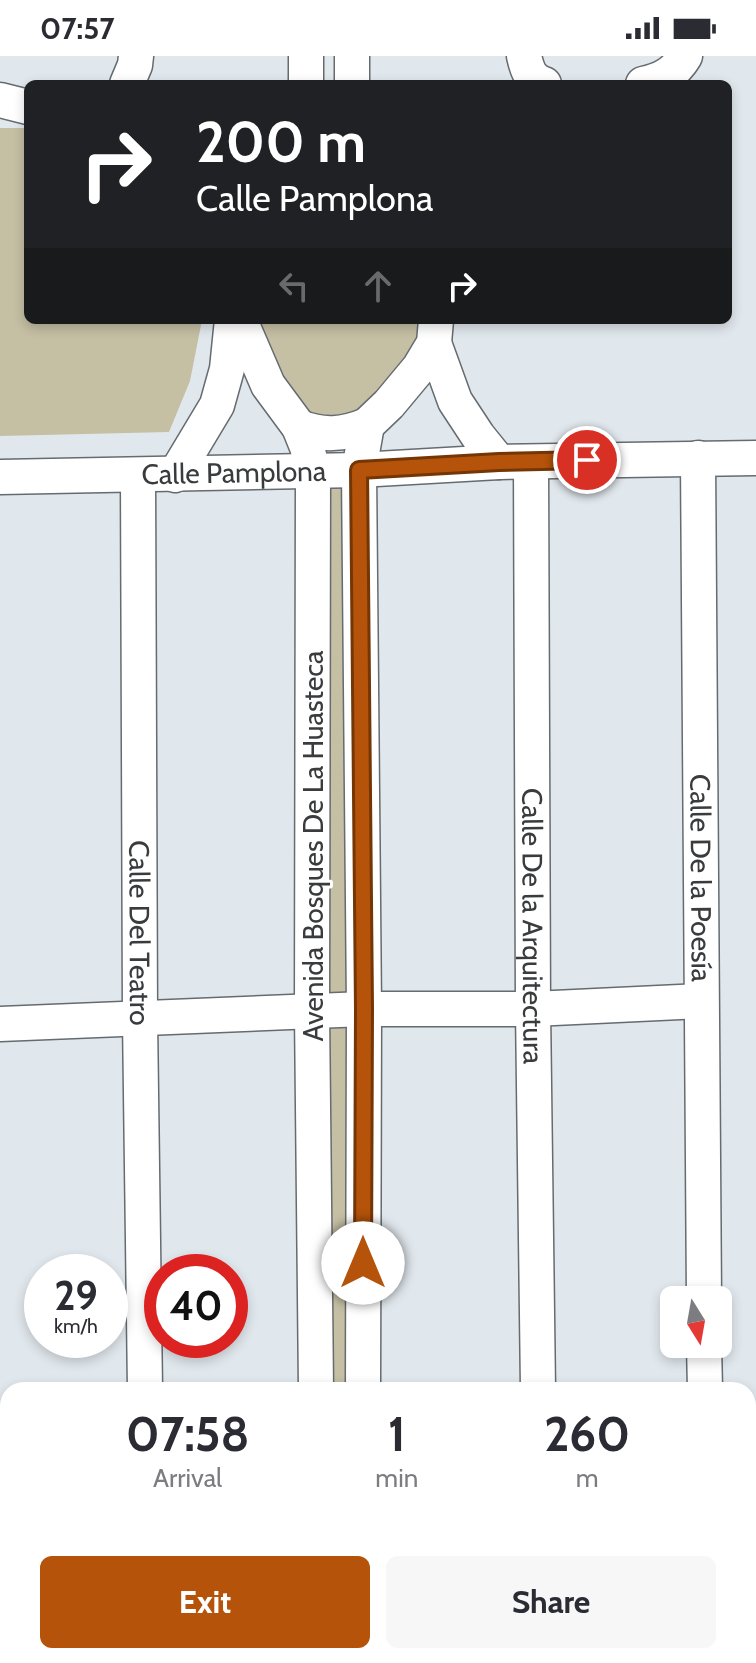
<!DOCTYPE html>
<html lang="en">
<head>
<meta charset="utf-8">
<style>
  body { margin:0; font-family:Cabin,sans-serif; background:#f7f7f7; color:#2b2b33; height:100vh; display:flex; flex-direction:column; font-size:30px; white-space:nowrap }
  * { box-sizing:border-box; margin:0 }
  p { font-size:26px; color:#7c7c81 }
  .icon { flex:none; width:44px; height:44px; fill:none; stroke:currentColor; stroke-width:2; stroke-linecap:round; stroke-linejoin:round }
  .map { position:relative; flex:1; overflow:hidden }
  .side { position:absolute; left:0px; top:1326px; width:756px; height:282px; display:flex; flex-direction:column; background:#fff; border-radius:24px 24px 0 0; box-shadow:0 4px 12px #0003 }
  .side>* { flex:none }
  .top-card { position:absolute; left:24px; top:24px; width:708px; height:244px; border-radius:12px; box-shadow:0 4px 12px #0003; background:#202124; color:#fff; overflow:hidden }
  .needle { width:52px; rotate:169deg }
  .buttons { position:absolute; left:660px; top:1230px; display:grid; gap:16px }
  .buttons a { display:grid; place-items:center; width:72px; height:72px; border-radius:12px; background:#fff; box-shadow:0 4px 12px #0003; font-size:40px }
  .speed { position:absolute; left:24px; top:1198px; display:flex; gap:16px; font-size:40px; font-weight:700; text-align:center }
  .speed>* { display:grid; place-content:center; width:104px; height:104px; border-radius:50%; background:#fff; box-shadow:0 4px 12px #0003; line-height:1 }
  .speed small { font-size:20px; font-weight:400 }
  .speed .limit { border:12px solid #d22; background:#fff; color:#111 }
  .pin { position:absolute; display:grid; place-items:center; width:68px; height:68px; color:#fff; margin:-34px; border:4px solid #fff; border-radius:50%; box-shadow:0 2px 8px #0007 }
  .me { position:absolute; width:88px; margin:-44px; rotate:0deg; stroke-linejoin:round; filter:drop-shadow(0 0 6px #0008) }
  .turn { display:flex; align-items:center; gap:28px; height:168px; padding:0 40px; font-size:36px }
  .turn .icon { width:104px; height:104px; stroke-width:2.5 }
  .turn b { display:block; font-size:56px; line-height:68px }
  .lanes { display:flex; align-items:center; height:76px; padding:0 40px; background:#0003; justify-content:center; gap:40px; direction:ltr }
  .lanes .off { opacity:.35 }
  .eta { display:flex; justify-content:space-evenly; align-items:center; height:136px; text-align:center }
  .eta b { font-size:48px; font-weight:700; line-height:56px }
  .action { display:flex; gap:16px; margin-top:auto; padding:16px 40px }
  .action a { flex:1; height:92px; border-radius:12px; background:#b45309; color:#fff; font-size:32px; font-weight:700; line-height:92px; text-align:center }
  .action a+a { background:#f7f7f7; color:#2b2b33 }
  .status { display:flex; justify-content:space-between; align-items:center; height:56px; padding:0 40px; background:#fff; direction:ltr }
  .status svg { height:22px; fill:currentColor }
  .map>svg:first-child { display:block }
  .built { fill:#cfdde7 }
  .green { fill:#c5bfa4 }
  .building { fill:#bac1c6 }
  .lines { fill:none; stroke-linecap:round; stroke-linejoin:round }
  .minor-casing { stroke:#656b6f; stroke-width:37 }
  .minor { stroke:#fff; stroke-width:34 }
  .route-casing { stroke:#753606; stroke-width:20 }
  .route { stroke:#b45309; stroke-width:14 }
  .labels { text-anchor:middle; stroke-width:6; stroke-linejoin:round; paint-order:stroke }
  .street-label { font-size:28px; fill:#393b3d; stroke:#fff }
</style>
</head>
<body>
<div class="status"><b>07:57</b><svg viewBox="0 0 49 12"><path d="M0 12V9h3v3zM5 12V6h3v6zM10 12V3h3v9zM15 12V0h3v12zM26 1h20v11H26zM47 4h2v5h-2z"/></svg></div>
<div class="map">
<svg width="756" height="1607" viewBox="0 0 756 1607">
  <rect width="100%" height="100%" fill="#e1e8ed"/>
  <polygon class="built" points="756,1432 756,1607 590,1607 588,1600 748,1600 748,1433"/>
  <g class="green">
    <polygon points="0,72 28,72 28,264 202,264 190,325 169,376 0,380"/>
    <polygon points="251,264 433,264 374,362 316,376 275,318"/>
    <polygon points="374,416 377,1334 303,1334 313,420"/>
  </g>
  <polygon class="building" points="638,1600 721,1600 722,1607 614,1607"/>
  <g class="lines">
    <defs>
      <g id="minor">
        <polyline points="306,0 306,28"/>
        <polyline points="352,0 352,28"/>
        <path d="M524 0C527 13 530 24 544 28"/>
        <polyline points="127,28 135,9 136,0"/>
        <path d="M643 28C662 24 675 17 685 0"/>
        <polyline points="0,44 28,51"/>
        <polyline points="240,264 268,329 299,371 307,391 313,415 312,956 316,1334"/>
        <polyline points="434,287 455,345 478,380 499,406"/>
        <path d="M299 371C323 380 343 379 367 369"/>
        <path id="s1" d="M698 402 704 1244"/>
        <path id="s2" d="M531 406 533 953 538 1334"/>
        <path id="s3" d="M138 419 140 963 145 1334"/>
        <polyline points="175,419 217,349 227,313 232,264"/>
        <path id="s4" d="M0 421 359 414 499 406 756 402"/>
        <polyline points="0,968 364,953 533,953 701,945"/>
        <polyline points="704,1288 705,1334"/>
        <polyline points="363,1334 364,953 359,414 367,369 389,348 419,312 434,287 436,264"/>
        <polyline points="748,1440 756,1438"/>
        <polyline points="0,1600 8,1598"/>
        <polyline points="320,1600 321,1607"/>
        <polyline points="362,1607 362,1600"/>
      </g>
    </defs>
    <use href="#minor" class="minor-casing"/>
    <use href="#minor" class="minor"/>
  </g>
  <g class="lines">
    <defs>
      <polyline id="route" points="363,1207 364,953 359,414 499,406 587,404"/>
    </defs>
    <use href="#route" class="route-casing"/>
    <use href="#route" class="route"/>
  </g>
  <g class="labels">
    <g class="street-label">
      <text dy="10" stroke="none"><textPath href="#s4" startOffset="234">Calle Pamplona</textPath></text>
      <text transform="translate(313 790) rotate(-90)" y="10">Avenida Bosques De La Huasteca</text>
      <text dy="10" stroke="none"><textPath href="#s1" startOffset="420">Calle De la Poesía</textPath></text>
      <text dy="10" stroke="none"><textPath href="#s2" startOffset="464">Calle De la Arquitectura</textPath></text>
      <text dy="10" stroke="none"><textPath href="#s3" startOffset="458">Calle Del Teatro</textPath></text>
    </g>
  </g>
</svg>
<div class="buttons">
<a><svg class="needle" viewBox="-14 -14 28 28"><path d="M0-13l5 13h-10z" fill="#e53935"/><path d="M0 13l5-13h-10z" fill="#7c7c81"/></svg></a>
</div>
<div class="speed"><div>29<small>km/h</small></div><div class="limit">40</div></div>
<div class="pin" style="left:587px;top:404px;background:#d93025"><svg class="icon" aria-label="arrive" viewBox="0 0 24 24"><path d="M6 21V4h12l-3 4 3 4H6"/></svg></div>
<svg class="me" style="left:363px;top:1207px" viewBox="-20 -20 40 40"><circle r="19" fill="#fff"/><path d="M0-13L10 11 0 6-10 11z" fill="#b45309"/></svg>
<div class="top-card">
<div class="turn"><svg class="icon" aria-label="right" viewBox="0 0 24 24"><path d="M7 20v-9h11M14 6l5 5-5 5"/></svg><div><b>200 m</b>Calle Pamplona</div></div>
<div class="lanes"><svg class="icon off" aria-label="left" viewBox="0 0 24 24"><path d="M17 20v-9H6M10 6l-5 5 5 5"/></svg><svg class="icon off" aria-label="ahead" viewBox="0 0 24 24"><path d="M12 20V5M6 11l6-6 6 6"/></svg><svg class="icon" aria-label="right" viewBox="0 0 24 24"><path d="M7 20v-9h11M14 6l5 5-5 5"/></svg></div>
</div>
<section class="side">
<div class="eta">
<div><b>07:58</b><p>Arrival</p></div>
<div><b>1</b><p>min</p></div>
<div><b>260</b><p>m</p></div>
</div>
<div class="action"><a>Exit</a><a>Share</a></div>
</section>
</div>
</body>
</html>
